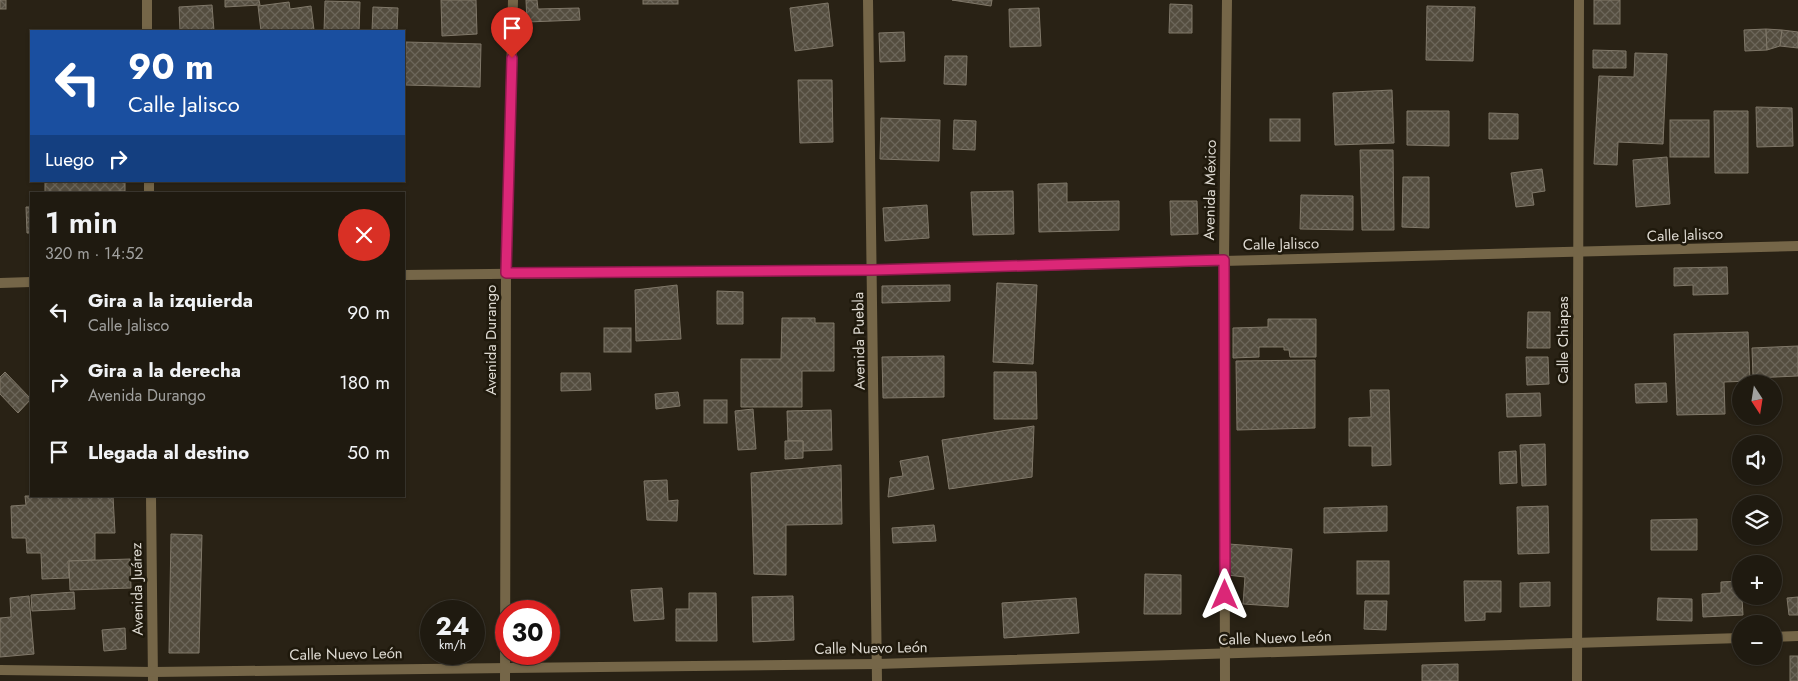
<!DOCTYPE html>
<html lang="es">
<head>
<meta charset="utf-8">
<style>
  body { margin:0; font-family:Jost,sans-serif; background:#2c271e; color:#f1f3f6; height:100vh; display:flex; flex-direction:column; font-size:19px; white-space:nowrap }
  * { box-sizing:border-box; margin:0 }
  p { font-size:16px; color:#a1a19f }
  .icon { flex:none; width:28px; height:28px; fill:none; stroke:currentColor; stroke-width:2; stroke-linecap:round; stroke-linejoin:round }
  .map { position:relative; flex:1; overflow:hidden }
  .drawer { position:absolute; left:30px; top:192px; width:375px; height:305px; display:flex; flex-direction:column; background:#1f1a10; border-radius:0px; box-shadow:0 1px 4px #0004,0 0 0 1px #3c3830 }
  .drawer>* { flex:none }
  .banner { position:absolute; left:30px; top:30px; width:375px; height:152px; border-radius:0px; box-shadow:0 1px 4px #0004,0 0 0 1px #3c3830; background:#1a4fa0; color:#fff; overflow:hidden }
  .needle { width:32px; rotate:168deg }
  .fabs { position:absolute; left:1732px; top:375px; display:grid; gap:10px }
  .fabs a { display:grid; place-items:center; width:50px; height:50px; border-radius:50%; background:#1f1a10; box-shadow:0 1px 4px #0004,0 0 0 1px #3c3830; font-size:25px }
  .speed { position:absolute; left:420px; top:600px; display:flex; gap:10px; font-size:25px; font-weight:700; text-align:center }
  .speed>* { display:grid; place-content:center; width:65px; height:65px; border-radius:50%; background:#1f1a10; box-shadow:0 1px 4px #0004,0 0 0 1px #3c3830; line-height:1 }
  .speed small { font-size:12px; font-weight:400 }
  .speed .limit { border:8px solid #d22; background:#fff; color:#111 }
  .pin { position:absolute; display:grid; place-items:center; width:42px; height:42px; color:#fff; margin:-51px -21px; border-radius:50% 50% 50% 0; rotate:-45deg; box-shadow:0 0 5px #0007 }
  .pin .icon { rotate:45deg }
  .me { position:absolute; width:55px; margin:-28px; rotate:0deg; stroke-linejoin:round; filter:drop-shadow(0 0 4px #0008) }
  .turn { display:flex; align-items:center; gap:18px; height:105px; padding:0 15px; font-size:22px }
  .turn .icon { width:65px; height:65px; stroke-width:2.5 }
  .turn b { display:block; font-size:35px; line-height:42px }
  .then { display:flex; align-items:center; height:48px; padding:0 15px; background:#0003; gap:10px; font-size:19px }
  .round { display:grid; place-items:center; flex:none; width:52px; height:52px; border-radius:26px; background:#2c271e }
  .overview { display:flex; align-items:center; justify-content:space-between; height:85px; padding:0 15px }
  h1 { font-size:30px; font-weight:600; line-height:38px }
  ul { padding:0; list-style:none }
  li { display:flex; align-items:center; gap:15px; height:70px; padding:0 15px }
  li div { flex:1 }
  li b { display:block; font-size:19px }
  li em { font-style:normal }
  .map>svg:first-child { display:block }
  .building { fill:url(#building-cross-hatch); stroke:#807869 }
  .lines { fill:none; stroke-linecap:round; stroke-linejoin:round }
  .street { stroke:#756648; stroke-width:10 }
  .route-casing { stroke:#8e194d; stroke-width:12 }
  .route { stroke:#db2777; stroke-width:9 }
  .labels { text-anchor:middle; stroke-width:5; stroke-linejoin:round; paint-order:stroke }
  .street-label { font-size:15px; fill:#dedad2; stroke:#1f190c }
</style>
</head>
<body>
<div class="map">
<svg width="1798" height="681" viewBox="0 0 1798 681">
  <defs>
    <pattern id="building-cross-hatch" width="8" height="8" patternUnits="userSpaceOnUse" patternTransform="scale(1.25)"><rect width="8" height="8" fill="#544d3f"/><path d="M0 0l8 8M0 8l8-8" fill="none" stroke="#6c665a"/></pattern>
  </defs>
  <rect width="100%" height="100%" fill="#292215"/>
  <g class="building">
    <rect x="0" y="0" width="6" height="9"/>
    <polygon points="225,0 259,0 260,5 225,7"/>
    <polygon points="441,0 476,0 477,34 442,36"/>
    <polygon points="526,0 537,0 538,9 579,8 580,20 527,22"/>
    <rect x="643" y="0" width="35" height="4"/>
    <polygon points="952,0 992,0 991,6"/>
    <rect x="1594" y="0" width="26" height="24"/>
    <polygon points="325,1 360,2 359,31 324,31"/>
    <polygon points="289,2 290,9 311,6 314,30 261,31 258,6"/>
    <polygon points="828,3 833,46 795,51 790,8"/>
    <polygon points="1170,4 1192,5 1192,33 1169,33"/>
    <polygon points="212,5 214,31 180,31 179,7"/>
    <polygon points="1427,6 1475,7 1473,61 1426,60"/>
    <polygon points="373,7 398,8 397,31 372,31"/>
    <polygon points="1039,8 1041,46 1010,47 1009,9"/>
    <polygon points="1766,29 1767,50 1745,51 1744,30"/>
    <polygon points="1766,29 1782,30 1780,46 1767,50"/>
    <polygon points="1782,30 1798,32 1798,48 1780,46"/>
    <polygon points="904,32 905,61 880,62 879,33"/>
    <polygon points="406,42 481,44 480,87 405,85"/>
    <polygon points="1593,50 1626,51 1626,68 1593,68"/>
    <polygon points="1635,53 1667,54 1663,144 1618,142 1617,165 1594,164 1599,76 1634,77"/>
    <polygon points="945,56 967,56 966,85 944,84"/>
    <polygon points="798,80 832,80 833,142 800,143"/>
    <polygon points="1392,90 1394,143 1335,145 1333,93"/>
    <polygon points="1756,107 1792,108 1793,146 1757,147"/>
    <polygon points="1407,111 1449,111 1449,146 1407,145"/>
    <polygon points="1714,111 1748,111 1748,173 1715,173"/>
    <polygon points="1489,113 1518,114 1518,139 1489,139"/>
    <polygon points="881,118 940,120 939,161 880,159"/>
    <rect x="1270" y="119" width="30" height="22"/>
    <polygon points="954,120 976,121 975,150 953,149"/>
    <rect x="1670" y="120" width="39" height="37"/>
    <polygon points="1360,150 1393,150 1394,230 1362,230"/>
    <polygon points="1667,157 1670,204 1636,207 1633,160"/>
    <polygon points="1542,169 1545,191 1532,193 1534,205 1516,207 1511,173"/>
    <polygon points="1403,177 1429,177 1429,228 1402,227"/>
    <polygon points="45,181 125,181 125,191 91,192 91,194 45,193"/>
    <polygon points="1067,183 1067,202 1119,201 1119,230 1039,232 1038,184"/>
    <polygon points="1013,191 1014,234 973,235 971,192"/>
    <polygon points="1301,195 1353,196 1353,230 1300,229"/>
    <polygon points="1170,201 1197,201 1198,234 1171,235"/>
    <polygon points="927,205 929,238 885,241 883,208"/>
    <polygon points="26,207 31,207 31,233 27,233"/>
    <polygon points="1727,267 1728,294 1693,295 1693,285 1674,286 1674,268"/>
    <polygon points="997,283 1037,285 1033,364 993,362"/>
    <polygon points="677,285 681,339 636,341 635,290"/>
    <polygon points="950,285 950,301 882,303 882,286"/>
    <polygon points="717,291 743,292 743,324 717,324"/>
    <polygon points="1528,312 1550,312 1550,348 1527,348"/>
    <polygon points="782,318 815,318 815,323 834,323 834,371 802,371 802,407 741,407 741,359 781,359"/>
    <polygon points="1268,319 1316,319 1316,357 1290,357 1289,350 1284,350 1284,347 1259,347 1259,357 1233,358 1233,328 1268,327"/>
    <rect x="604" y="328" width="27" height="24"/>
    <polygon points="1748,332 1750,381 1724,382 1725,414 1677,415 1674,334"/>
    <polygon points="1798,346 1798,376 1753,378 1752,348"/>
    <polygon points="944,356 944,397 883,398 882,357"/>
    <polygon points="1526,357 1548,357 1549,384 1527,385"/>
    <polygon points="1315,360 1315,428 1237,430 1236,361"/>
    <polygon points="5,372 31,399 18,413 0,394 0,377"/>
    <polygon points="994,372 1036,372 1037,419 994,419"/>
    <polygon points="561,373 590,373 591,390 561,391"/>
    <polygon points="1666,383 1667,402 1636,403 1635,384"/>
    <polygon points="1370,390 1389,390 1391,465 1372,466 1372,446 1349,446 1349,418 1371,417"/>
    <polygon points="678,392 680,406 656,409 655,394"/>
    <polygon points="1540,393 1541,416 1507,417 1506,394"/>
    <rect x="704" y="400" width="23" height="23"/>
    <polygon points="753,409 756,449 738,450 735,411"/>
    <polygon points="831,410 832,450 803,451 803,441 788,441 787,411"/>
    <polygon points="1034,426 1032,477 949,489 942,440"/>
    <polygon points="785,441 803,441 803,458 785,459"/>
    <polygon points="1545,444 1546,485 1522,486 1520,445"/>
    <polygon points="1516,451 1517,483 1500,484 1499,452"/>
    <polygon points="928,456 934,489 888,497 890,478 903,476 900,461"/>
    <polygon points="841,465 842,524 786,525 786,575 754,574 751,473"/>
    <polygon points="667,480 668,501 678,500 677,521 647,520 644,481"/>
    <polygon points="25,496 113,496 115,533 95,533 95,560 68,561 69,578 42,579 41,553 27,553 26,538 12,538 11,506 26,505"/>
    <polygon points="1387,506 1387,531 1324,533 1324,508"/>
    <polygon points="1548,506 1549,553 1518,554 1517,507"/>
    <polygon points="1697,519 1697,550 1651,550 1651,520"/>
    <polygon points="934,525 936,541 893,543 892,528"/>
    <polygon points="171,534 202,535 199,653 169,653"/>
    <polygon points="1229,544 1292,549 1288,607 1243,604 1245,577 1227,575"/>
    <polygon points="130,559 131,588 70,590 69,561"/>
    <rect x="1357" y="561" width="32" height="33"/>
    <polygon points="1145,574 1181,575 1181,614 1144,614"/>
    <polygon points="1464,581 1501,581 1501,612 1485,612 1485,620 1465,621"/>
    <polygon points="1741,581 1743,615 1703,617 1702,594 1721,593 1721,582"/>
    <polygon points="1550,582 1550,606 1520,607 1520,583"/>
    <polygon points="662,588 664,619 634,621 631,590"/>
    <polygon points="74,592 75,609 32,611 31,595"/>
    <polygon points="689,593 716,593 717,641 676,641 676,609 689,609"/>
    <polygon points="29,596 34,654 0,657 0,618 11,617 10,598"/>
    <polygon points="793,596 794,640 753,642 752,597"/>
    <polygon points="1798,597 1798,615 1789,615 1787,598"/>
    <polygon points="1076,598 1079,633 1004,638 1002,603"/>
    <polygon points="1658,598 1692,599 1692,621 1657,620"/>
    <polygon points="1365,601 1387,601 1386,630 1364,629"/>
    <polygon points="125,628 126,649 104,651 102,630"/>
    <rect x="1790" y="656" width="8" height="25"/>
    <polygon points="1458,664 1458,681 1422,681 1422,665"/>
  </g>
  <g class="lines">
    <g class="street">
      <polyline points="147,0 147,31"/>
      <polyline points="868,0 877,681"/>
      <polyline points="149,181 149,194"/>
      <polyline points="404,275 873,270 1798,246"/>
      <polyline points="0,283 31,282"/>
      <polyline points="151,496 153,681"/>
      <polyline points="1774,637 1798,636"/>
      <polyline points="0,670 153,672 877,664 1741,638"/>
      <polyline points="505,681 506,273 513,0"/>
      <polyline points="1225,681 1224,260 1227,0"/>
      <polyline points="1577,681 1579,0"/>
    </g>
  </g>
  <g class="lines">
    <defs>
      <polyline id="route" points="512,58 506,273 873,270 1224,260 1225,595"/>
    </defs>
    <use href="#route" class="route-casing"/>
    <use href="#route" class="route"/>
  </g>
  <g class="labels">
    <g class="street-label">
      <text transform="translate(1210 190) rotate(-89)" y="5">Avenida México</text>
      <text transform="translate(1685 235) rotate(-2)" y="5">Calle Jalisco</text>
      <text transform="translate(1281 244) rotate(-1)" y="5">Calle Jalisco</text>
      <text transform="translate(491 340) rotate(-90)" y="5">Avenida Durango</text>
      <text transform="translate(1563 340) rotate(-90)" y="5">Calle Chiapas</text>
      <text transform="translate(859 341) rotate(-91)" y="5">Avenida Puebla</text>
      <text transform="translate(137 589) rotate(-91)" y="5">Avenida Juárez</text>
      <text transform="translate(1275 638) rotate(-2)" y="5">Calle Nuevo León</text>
      <text transform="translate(871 648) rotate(-1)" y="5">Calle Nuevo León</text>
      <text transform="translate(346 654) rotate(-1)" y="5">Calle Nuevo León</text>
    </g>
  </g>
</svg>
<div class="fabs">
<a><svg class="needle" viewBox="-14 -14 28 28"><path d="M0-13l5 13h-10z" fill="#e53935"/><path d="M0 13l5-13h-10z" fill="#a1a19f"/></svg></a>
<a><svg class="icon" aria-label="sound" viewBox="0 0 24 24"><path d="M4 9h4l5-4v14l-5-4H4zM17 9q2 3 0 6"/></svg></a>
<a><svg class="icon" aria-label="layers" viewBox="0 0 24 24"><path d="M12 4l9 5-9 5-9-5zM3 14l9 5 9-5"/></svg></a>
<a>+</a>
<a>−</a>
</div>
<div class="speed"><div>24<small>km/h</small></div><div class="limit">30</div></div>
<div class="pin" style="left:512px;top:58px;background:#d93025"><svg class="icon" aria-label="arrive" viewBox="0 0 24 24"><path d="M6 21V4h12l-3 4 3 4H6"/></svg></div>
<svg class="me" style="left:1225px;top:595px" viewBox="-20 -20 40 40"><path d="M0-17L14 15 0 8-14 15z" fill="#db2777" stroke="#fff" stroke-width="4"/></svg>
<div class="banner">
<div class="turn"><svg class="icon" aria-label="left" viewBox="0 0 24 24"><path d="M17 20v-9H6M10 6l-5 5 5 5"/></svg><div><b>90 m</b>Calle Jalisco</div></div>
<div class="then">Luego<svg class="icon" aria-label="right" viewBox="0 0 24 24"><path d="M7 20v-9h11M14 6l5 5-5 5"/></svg></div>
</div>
<section class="drawer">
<div class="overview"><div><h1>1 min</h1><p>320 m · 14:52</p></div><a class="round" style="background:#d93025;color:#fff"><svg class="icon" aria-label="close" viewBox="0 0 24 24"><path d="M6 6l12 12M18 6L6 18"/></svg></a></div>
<ul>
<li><svg class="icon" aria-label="left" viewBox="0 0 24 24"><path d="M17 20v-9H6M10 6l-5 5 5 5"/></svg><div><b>Gira a la izquierda</b><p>Calle Jalisco</p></div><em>90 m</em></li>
<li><svg class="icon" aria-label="right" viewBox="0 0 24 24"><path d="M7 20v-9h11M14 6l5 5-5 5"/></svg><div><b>Gira a la derecha</b><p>Avenida Durango</p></div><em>180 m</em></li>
<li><svg class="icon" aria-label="arrive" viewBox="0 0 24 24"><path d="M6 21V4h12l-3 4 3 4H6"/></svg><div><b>Llegada al destino</b></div><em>50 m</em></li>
</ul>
</section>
</div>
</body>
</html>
